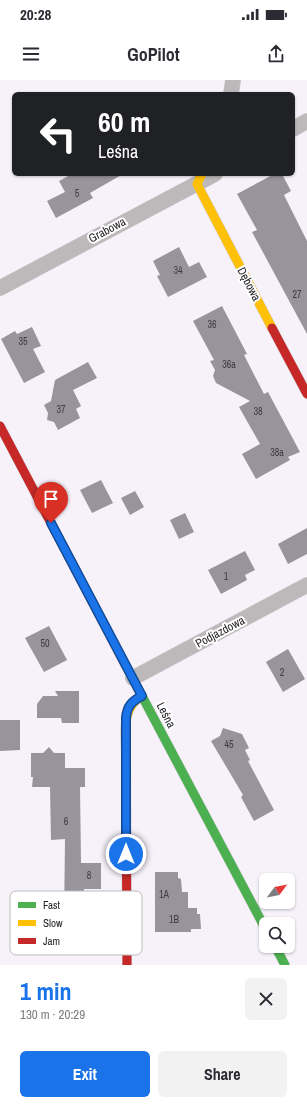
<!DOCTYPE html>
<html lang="en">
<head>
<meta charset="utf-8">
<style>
  body { margin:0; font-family:"Archivo Narrow",sans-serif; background:#f2f2f3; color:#2b2b33; height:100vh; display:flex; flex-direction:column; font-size:15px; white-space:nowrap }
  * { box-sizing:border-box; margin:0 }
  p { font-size:13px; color:#7c7c81 }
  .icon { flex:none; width:22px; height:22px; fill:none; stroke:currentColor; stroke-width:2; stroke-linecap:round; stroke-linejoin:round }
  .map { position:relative; height:885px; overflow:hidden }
  .drawer { display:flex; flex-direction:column; background:#fff; flex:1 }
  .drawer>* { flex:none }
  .banner { position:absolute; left:12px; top:12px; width:283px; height:84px; border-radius:6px; box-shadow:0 1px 3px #0004; background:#202124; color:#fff; overflow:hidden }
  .needle { width:26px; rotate:58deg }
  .buttons { position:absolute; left:259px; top:793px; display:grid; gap:8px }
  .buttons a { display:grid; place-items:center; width:36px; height:36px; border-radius:6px; background:#fff; box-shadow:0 1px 3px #0004; font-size:20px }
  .pin { position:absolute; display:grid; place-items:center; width:34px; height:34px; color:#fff; margin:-41px -17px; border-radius:50% 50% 50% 0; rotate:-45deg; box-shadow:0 0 4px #0007 }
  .pin .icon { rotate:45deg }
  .me { position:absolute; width:44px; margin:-22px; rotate:0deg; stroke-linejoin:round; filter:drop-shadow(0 0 3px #0008) }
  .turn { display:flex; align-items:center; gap:14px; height:84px; padding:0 20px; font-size:18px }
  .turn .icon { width:52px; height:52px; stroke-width:2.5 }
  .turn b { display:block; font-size:28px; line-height:34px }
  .round { display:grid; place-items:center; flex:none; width:42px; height:42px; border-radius:6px; background:#f2f2f3 }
  .overview { display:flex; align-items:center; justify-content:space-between; height:68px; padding:0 20px }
  h1 { font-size:24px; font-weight:800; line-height:30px; color:#1a73e8 }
  .cta { display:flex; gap:8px; margin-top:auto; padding:8px 20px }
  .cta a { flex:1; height:46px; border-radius:6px; background:#1a73e8; color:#fff; font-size:16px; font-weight:800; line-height:46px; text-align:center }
  .cta a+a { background:#f2f2f3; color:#2b2b33 }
  .status { display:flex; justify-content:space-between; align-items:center; height:28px; padding:0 20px; background:#fff; direction:ltr }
  .status svg { height:11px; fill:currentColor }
  header { display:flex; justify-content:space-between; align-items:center; height:52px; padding:0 20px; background:#fff; font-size:18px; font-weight:800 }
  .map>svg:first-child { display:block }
  .building { fill:#97949b }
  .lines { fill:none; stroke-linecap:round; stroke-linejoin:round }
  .street-casing { stroke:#d1cdd3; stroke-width:16 }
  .fast-casing { stroke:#d1cdd3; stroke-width:10 }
  .slow-casing { stroke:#d1cdd3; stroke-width:10 }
  .jam-casing { stroke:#d1cdd3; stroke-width:10 }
  .street { stroke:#bdb9bb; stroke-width:15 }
  .fast { stroke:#4caf50; stroke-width:9 }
  .slow { stroke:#ffc107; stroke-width:9 }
  .jam { stroke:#c62828; stroke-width:9 }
  .route-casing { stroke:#114b97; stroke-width:10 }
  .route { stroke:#1a73e8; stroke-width:7 }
  .labels { text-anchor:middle; stroke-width:4; stroke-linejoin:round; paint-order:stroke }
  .number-label { font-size:10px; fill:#403c42 }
  .street-label { font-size:12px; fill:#231f25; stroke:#fff }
  .key { fill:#fff; stroke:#bdbcbe; stroke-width:1 }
  .key-label { font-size:11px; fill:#231f25 }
</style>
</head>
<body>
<div class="status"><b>20:28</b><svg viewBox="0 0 49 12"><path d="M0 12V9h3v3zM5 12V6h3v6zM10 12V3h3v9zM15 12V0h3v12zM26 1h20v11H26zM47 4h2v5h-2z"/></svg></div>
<header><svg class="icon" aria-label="menu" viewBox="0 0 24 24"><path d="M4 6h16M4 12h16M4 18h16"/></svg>GoPilot<svg class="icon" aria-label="share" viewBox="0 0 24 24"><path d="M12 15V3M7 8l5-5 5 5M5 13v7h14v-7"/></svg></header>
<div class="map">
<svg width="307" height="885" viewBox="0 0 307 885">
  <rect width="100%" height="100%" fill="#f7f2fa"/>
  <g class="building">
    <polygon points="72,94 123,94 90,113 93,118 56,138 47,121 65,112 59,101"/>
    <polygon points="274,94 282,94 291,111 284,115 307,161 307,254 252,152 257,150 237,114"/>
    <polygon points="179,167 189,187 199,182 207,197 168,217 157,196 160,195 153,181"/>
    <polygon points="222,226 247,274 244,275 264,314 268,312 300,372 288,377 290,380 256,399 242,374 260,364 239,327 250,321 216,303 213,296 215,290 210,281 214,280 193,241"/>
    <polygon points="32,247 41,266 33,269 45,292 24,303 1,259 15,251 17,254"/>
    <polygon points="88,282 97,298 73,310 81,326 76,329 80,338 58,350 54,342 47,340 48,333 44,325 51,321 55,300"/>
    <polygon points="101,400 113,423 92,433 80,410"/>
    <polygon points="135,411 144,427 130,435 121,418"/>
    <polygon points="185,433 194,452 179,459 170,440"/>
    <polygon points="307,448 307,474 288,484 278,464"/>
    <polygon points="245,471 255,490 245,495 247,500 221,514 208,490"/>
    <polygon points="49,546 67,580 44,592 25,558"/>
    <polygon points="288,569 305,599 283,612 266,582"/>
    <polygon points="55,611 79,611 79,643 62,643 61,638 37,638 37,624 43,616 58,616"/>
    <polygon points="0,640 20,640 20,670 0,671"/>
    <polygon points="223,648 242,654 249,668 245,670 250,680 248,681 274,730 254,741 241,717 243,715 211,661 220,656"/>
    <polygon points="49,667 54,673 65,673 65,688 85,688 85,707 80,707 81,783 101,783 101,809 84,809 83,841 101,840 101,858 96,858 96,872 62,873 62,859 38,859 38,841 64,841 65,759 51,760 50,707 32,707 33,697 31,697 31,673 43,673"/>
    <polygon points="155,792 178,792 178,798 181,799 182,812 188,812 188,828 197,828 197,834 200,834 201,849 191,849 191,852 155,852"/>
  </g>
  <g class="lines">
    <defs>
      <g id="street">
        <polyline points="231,14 233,0"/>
        <polyline points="293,49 307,41"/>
        <polyline points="0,208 215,94"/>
        <polyline points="133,598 307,505"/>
      </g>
      <g id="fast">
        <polyline points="125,584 266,850"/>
        <polyline points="275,866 285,885"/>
      </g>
      <g id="slow">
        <polyline points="202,94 197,104 272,248"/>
        <path d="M126 676C126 655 120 628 142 616"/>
      </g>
      <g id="jam">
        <polyline points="272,248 307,314"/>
        <polyline points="0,346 125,584"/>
        <polyline points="126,676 127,885"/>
      </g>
    </defs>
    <use href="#street" class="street-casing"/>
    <use href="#fast" class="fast-casing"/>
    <use href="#slow" class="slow-casing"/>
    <use href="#jam" class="jam-casing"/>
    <use href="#street" class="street"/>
    <use href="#fast" class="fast"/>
    <use href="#slow" class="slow"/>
    <use href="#jam" class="jam"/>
  </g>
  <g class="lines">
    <defs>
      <path id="route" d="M51 443 142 616C132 621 127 626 126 638V774"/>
    </defs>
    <use href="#route" class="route-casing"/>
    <use href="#route" class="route"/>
  </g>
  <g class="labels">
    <g class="number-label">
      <text x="77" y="117">5</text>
      <text x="178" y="194">34</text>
      <text x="297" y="218">27</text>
      <text x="212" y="248">36</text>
      <text x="23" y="265">35</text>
      <text x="229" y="288">36a</text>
      <text x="61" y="333">37</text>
      <text x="258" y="335">38</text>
      <text x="277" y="376">38a</text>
      <text x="226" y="500">1</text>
      <text x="45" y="567">50</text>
      <text x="282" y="596">2</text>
      <text x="229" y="668">45</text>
      <text x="66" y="745">6</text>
      <text x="89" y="799">8</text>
      <text x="164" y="818">1A</text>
      <text x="174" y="843">1B</text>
    </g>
    <g class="street-label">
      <text transform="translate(107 150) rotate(-28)" y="4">Grabowa</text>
      <text transform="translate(249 204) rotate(62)" y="4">Dębowa</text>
      <text transform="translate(220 552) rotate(-28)" y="4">Podjazdowa</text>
      <text transform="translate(166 635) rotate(62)" y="4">Leśna</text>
    </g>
  </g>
  <rect x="10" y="811" width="132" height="64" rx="6" class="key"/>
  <rect x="18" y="822" width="18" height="6" fill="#4caf50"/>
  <rect x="18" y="840" width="18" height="6" fill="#ffc107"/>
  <rect x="18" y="858" width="18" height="6" fill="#c62828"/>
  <g class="key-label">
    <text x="43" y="829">Fast</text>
    <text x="43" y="847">Slow</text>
    <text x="43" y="865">Jam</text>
  </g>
</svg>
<div class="buttons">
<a><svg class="needle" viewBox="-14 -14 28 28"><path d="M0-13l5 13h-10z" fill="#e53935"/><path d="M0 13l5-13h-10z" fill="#7c7c81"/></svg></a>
<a><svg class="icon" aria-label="search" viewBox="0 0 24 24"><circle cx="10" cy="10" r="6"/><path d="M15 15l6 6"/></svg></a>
</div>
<div class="pin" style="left:51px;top:443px;background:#d93025"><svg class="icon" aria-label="arrive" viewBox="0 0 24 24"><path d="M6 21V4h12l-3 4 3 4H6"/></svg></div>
<svg class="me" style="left:126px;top:774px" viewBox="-20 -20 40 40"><circle r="17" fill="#1a73e8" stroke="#fff" stroke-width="3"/><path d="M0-11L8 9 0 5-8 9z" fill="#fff"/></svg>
<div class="banner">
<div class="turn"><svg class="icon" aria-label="left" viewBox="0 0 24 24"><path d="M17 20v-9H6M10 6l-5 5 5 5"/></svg><div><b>60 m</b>Leśna</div></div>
</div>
</div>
<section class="drawer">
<div class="overview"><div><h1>1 min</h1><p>130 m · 20:29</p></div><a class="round"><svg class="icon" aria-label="close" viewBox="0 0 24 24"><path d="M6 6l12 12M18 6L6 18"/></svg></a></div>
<div class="cta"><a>Exit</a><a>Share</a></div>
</section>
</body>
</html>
